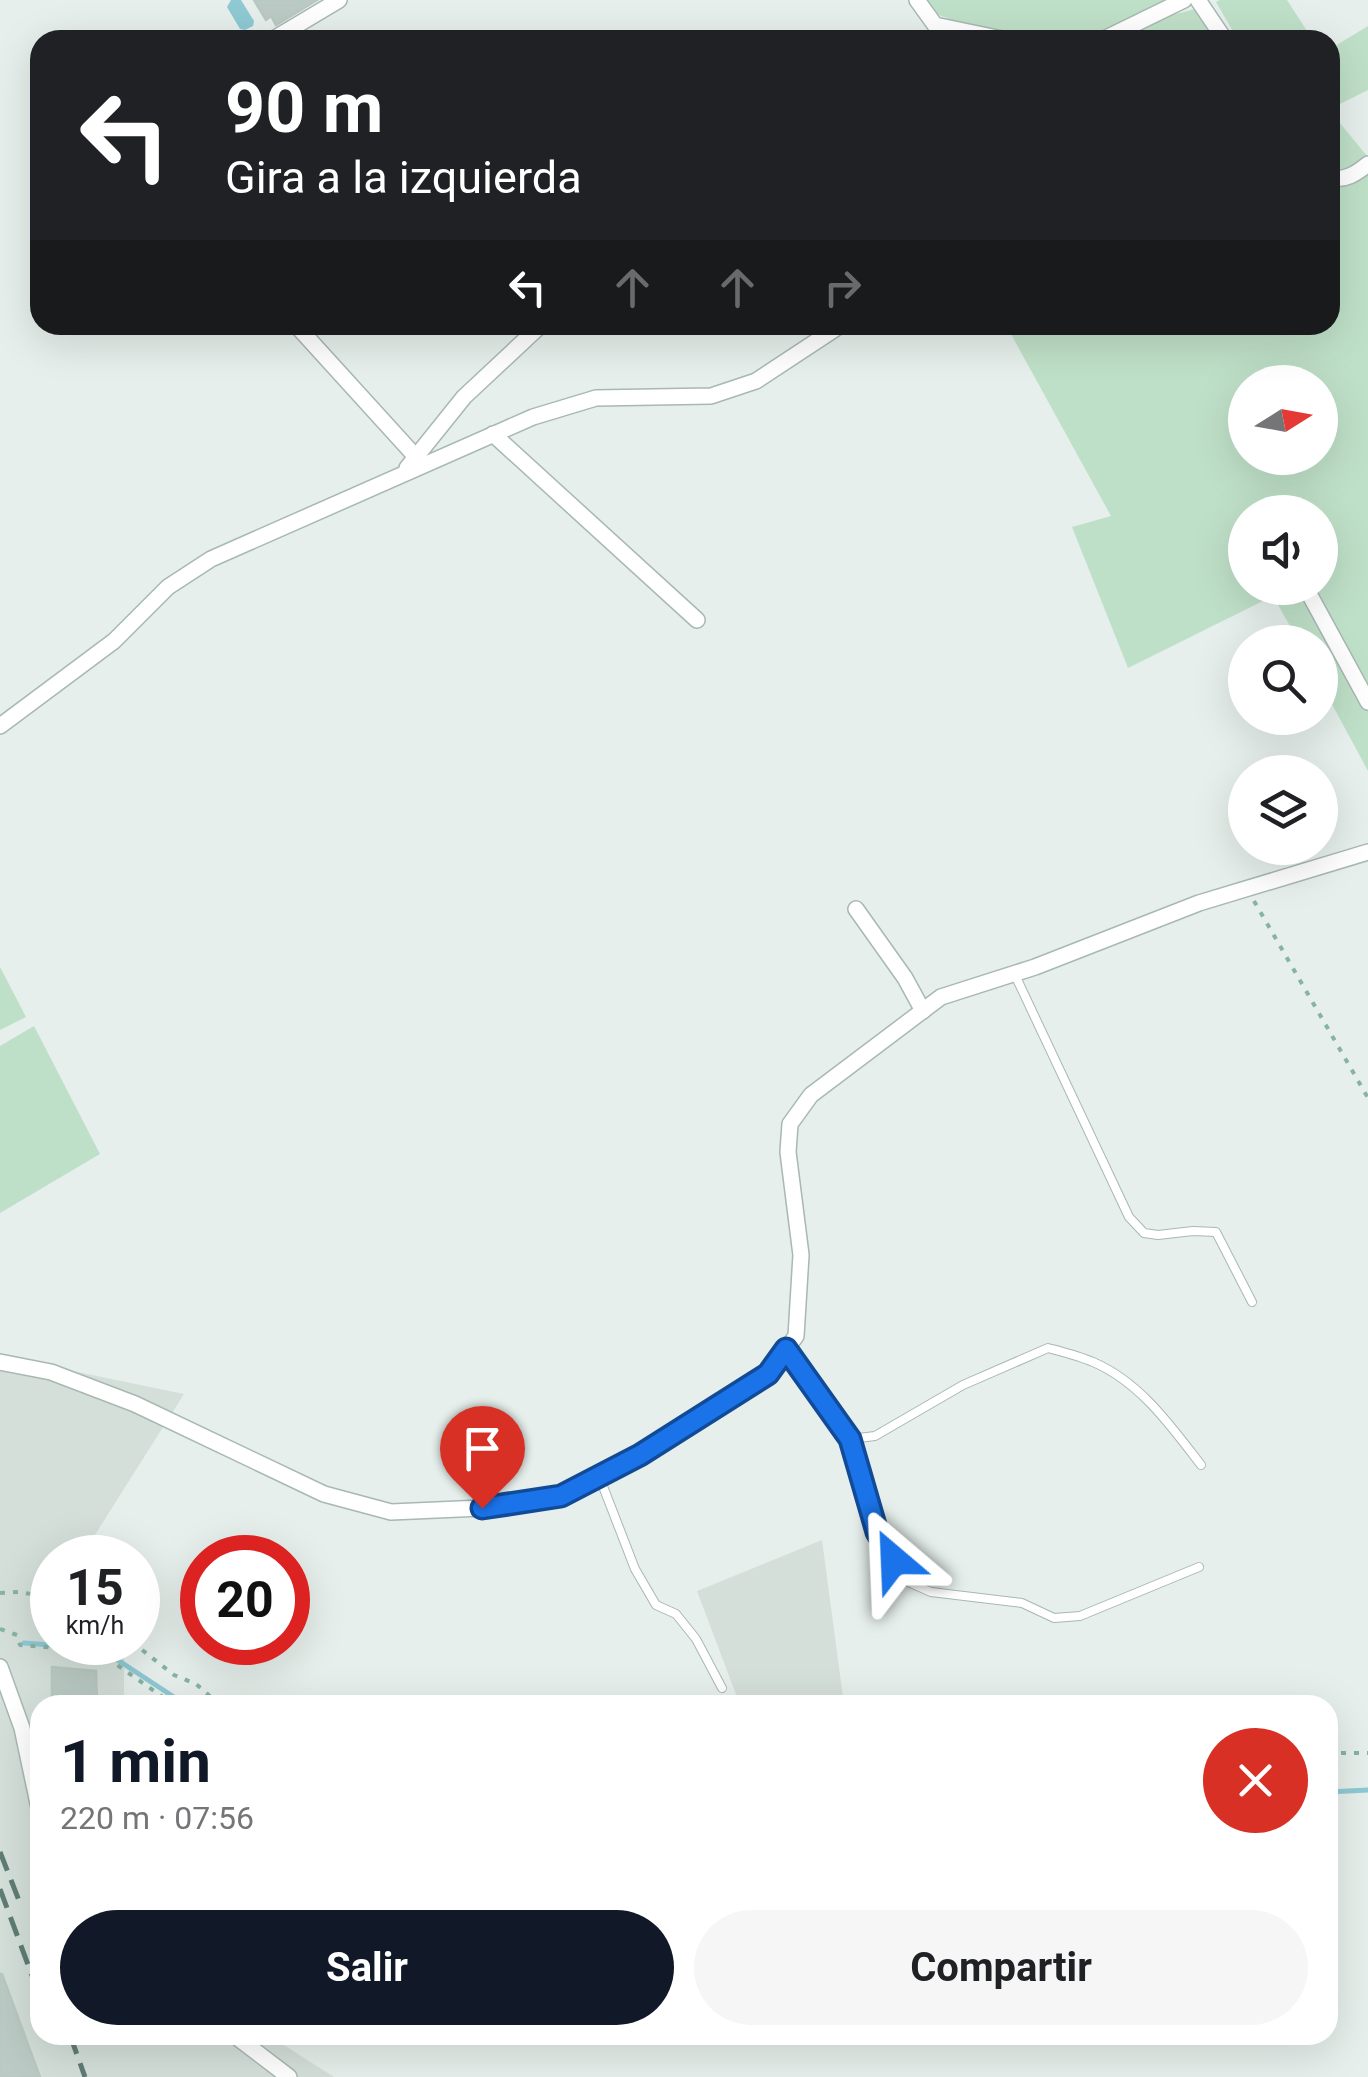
<!DOCTYPE html>
<html lang="es">
<head>
<meta charset="utf-8">
<style>
  body { margin:0; font-family:Roboto,sans-serif; background:#f6f6f6; color:#202124; height:100vh; display:flex; flex-direction:column; font-size:38px; white-space:nowrap }
  * { box-sizing:border-box; margin:0 }
  p { font-size:32px; color:#757577 }
  .icon { flex:none; width:55px; height:55px; fill:none; stroke:currentColor; stroke-width:2; stroke-linecap:round; stroke-linejoin:round }
  .map { position:relative; flex:1; overflow:hidden }
  .panel { position:absolute; left:30px; top:1695px; width:1308px; height:350px; display:flex; flex-direction:column; background:#fff; border-radius:30px; box-shadow:0 10px 40px #0002 }
  .panel>* { flex:none }
  .banner { position:absolute; left:30px; top:30px; width:1310px; height:305px; border-radius:30px; box-shadow:0 10px 40px #0002; background:#202124; color:#fff; overflow:hidden }
  .needle { width:65px; rotate:79deg }
  .fabs { position:absolute; left:1228px; top:365px; display:grid; gap:20px }
  .fabs a { display:grid; place-items:center; width:110px; height:110px; border-radius:50%; background:#fff; box-shadow:0 10px 40px #0002; font-size:50px }
  .speed { position:absolute; left:30px; top:1535px; display:flex; gap:20px; font-size:50px; font-weight:700; text-align:center }
  .speed>* { display:grid; place-content:center; width:130px; height:130px; border-radius:50%; background:#fff; box-shadow:0 10px 40px #0002; line-height:1 }
  .speed small { font-size:25px; font-weight:400 }
  .speed .limit { border:15px solid #d22; background:#fff; color:#111 }
  .pin { position:absolute; display:grid; place-items:center; width:85px; height:85px; color:#fff; margin:-102px -42px; border-radius:50% 50% 50% 0; rotate:-45deg; box-shadow:0 0 10px #0007 }
  .pin .icon { rotate:45deg }
  .me { position:absolute; width:110px; margin:-55px; rotate:334deg; stroke-linejoin:round; filter:drop-shadow(0 0 8px #0008) }
  .turn { display:flex; align-items:center; gap:35px; height:210px; padding:0 30px; font-size:45px }
  .turn .icon { width:130px; height:130px; stroke-width:2.5 }
  .turn b { display:block; font-size:70px; line-height:85px }
  .lanes { display:flex; align-items:center; height:95px; padding:0 30px; background:#0003; justify-content:center; gap:50px; direction:ltr }
  .lanes .off { opacity:.35 }
  .round { display:grid; place-items:center; flex:none; width:105px; height:105px; border-radius:52px; background:#f6f6f6 }
  .head { display:flex; align-items:center; justify-content:space-between; height:170px; padding:0 30px }
  h1 { font-size:60px; font-weight:700; line-height:75px; color:#111827 }
  .cta { display:flex; gap:20px; margin-top:auto; padding:20px 30px }
  .cta a { flex:1; height:115px; border-radius:60px; background:#111827; color:#fff; font-size:40px; font-weight:700; line-height:115px; text-align:center }
  .cta a+a { background:#f6f6f6; color:#202124 }
  .map>svg:first-child { display:block }
  .built { fill:#d4dfda }
  .green { fill:#bfe0c8; fill-rule:evenodd }
  .water { fill:#8ec9d4 }
  .lines { fill:none; stroke-linecap:round; stroke-linejoin:round }
  .stream { stroke:#8ec9d4; stroke-width:5 }
  .building { fill:#bbcac4; stroke:#b8c9c2; stroke-width:2.5 }
  .service-casing { stroke:#a8b8b2; stroke-width:10 }
  .minor-casing { stroke:#a8b8b2; stroke-width:18 }
  .path { stroke:#86b3a5; stroke-width:4; stroke-dasharray:5 8; stroke-linecap:butt }
  .service { stroke:#fff; stroke-width:8 }
  .minor { stroke:#fff; stroke-width:15 }
  .rail { stroke:#5f7d75; stroke-width:5; stroke-dasharray:20 10; stroke-linecap:butt }
  .route-casing { stroke:#114b97; stroke-width:25 }
  .route { stroke:#1a73e8; stroke-width:18 }
</style>
</head>
<body>
<div class="map">
<svg width="1368" height="2077" viewBox="0 0 1368 2077">
  <rect width="100%" height="100%" fill="#e6efeb"/>
  <g class="built">
    <polygon points="0,1356 184,1394 81,1557 52,1558 52,1642 118,1643 124,1652 124,1705 40,1705 40,2035 268,2035 334,2077 0,2077"/>
    <polygon points="822,1540 844,1705 740,1705 697,1591"/>
  </g>
  <g class="green">
    <polygon points="927,0 1181,0 1115,25 1095,40 1035,40 1001,30 958,22 939,15"/>
    <polygon points="1220,0 1287,0 1309,34 1301,40 1238,40 1216,2"/>
    <polygon points="1199,8 1223,40 1137,40 1130,31 1149,21"/>
    <polygon points="1368,26 1368,90 1330,109 1330,49"/>
    <polygon points="1330,111 1367,156 1347,170 1334,169 1330,164"/>
    <path d="M1368 175V771L1320 682V642H1299L1273 596 1128 668 1072 527 1111 516 1006 325H1330V186ZM1245 382H1320V458H1245ZM1245 512H1320V588H1245Z"/>
    <polygon points="0,967 26,1017 0,1030"/>
    <polygon points="34,1026 100,1154 0,1213 0,1046"/>
  </g>
  <polygon class="water" points="231,0 241,0 254,21 253,26 245,30 240,29 227,7"/>
  <g class="lines">
    <g class="stream">
      <polyline points="24,1643 78,1647 104,1651 186,1705"/>
      <polyline points="1328,1792 1368,1790"/>
    </g>
  </g>
  <g class="building">
    <polygon points="254,0 317,0 276,25 271,16 266,20"/>
    <polygon points="52,1667 96,1671 97,1705 52,1705"/>
    <polygon points="0,1974 2,1974 40,2077 0,2077"/>
  </g>
  <g class="lines">
    <defs>
      <g id="service">
        <polyline points="1015,975 1129,1217 1144,1233 1158,1235 1193,1231 1216,1232 1252,1302"/>
        <path d="M787 1351 850 1439 875 1436 963 1385 1048 1348C1063 1352 1079 1356 1093 1362 1140 1382 1171 1426 1201 1465"/>
        <polyline points="850,1439 877,1532 906,1581 931,1592 1022,1603 1054,1618 1080,1616 1199,1567"/>
        <polyline points="599,1476 635,1569 656,1605 676,1614 696,1639 722,1688"/>
      </g>
      <g id="minor">
        <polyline points="917,0 935,25 1007,40"/>
        <polyline points="1198,0 1225,40"/>
        <polyline points="272,40 339,0"/>
        <polyline points="1102,40 1184,0"/>
        <path d="M1330 177C1344 182 1357 173 1368 164"/>
        <polyline points="296,325 416,457"/>
        <polyline points="493,434 697,620"/>
        <polyline points="407,468 464,397 541,325"/>
        <polyline points="1306,588 1368,702"/>
        <polyline points="0,726 114,641 168,587 211,559 533,417 596,398 711,396 756,381 841,325"/>
        <polyline points="856,909 905,978 923,1011"/>
        <polyline points="0,1362 51,1372 135,1404 324,1494 391,1512 482,1508 561,1496 640,1455 768,1374 796,1336 801,1255 788,1152 790,1124 811,1095 941,997 1035,967 1199,903 1368,852"/>
        <polyline points="0,1667 22,1728 40,1813"/>
        <polyline points="234,2035 289,2077"/>
      </g>
    </defs>
    <use href="#service" class="service-casing"/>
    <use href="#minor" class="minor-casing"/>
    <g class="path">
      <polyline points="1254,901 1368,1098"/>
      <polyline points="0,1593 18,1592 52,1597"/>
      <polyline points="0,1629 17,1635 20,1645 69,1649 103,1655 174,1705"/>
      <polyline points="92,1642 99,1652"/>
      <polyline points="132,1642 174,1675 196,1684 220,1705"/>
      <polyline points="1328,1753 1368,1753"/>
    </g>
    <use href="#service" class="service"/>
    <use href="#minor" class="minor"/>
    <g class="rail">
      <polyline points="0,1852 20,1903"/>
      <polyline points="0,1889 40,1997"/>
      <polyline points="70,2035 85,2077"/>
    </g>
  </g>
  <g class="lines">
    <defs>
      <polyline id="route" points="482,1508 561,1496 640,1455 768,1374 786,1349 850,1439 877,1532 894,1560"/>
    </defs>
    <use href="#route" class="route-casing"/>
    <use href="#route" class="route"/>
  </g>
</svg>
<div class="fabs">
<a><svg class="needle" viewBox="-14 -14 28 28"><path d="M0-13l5 13h-10z" fill="#e53935"/><path d="M0 13l5-13h-10z" fill="#757577"/></svg></a>
<a><svg class="icon" aria-label="sound" viewBox="0 0 24 24"><path d="M4 9h4l5-4v14l-5-4H4zM17 9q2 3 0 6"/></svg></a>
<a><svg class="icon" aria-label="search" viewBox="0 0 24 24"><circle cx="10" cy="10" r="6"/><path d="M15 15l6 6"/></svg></a>
<a><svg class="icon" aria-label="layers" viewBox="0 0 24 24"><path d="M12 4l9 5-9 5-9-5zM3 14l9 5 9-5"/></svg></a>
</div>
<div class="speed"><div>15<small>km/h</small></div><div class="limit">20</div></div>
<div class="pin" style="left:482px;top:1508px;background:#d93025"><svg class="icon" aria-label="arrive" viewBox="0 0 24 24"><path d="M6 21V4h12l-3 4 3 4H6"/></svg></div>
<svg class="me" style="left:894px;top:1560px" viewBox="-20 -20 40 40"><path d="M0-17L14 15 0 8-14 15z" fill="#1a73e8" stroke="#fff" stroke-width="4"/></svg>
<div class="banner">
<div class="turn"><svg class="icon" aria-label="left" viewBox="0 0 24 24"><path d="M17 20v-9H6M10 6l-5 5 5 5"/></svg><div><b>90 m</b>Gira a la izquierda</div></div>
<div class="lanes"><svg class="icon" aria-label="left" viewBox="0 0 24 24"><path d="M17 20v-9H6M10 6l-5 5 5 5"/></svg><svg class="icon off" aria-label="ahead" viewBox="0 0 24 24"><path d="M12 20V5M6 11l6-6 6 6"/></svg><svg class="icon off" aria-label="ahead" viewBox="0 0 24 24"><path d="M12 20V5M6 11l6-6 6 6"/></svg><svg class="icon off" aria-label="right" viewBox="0 0 24 24"><path d="M7 20v-9h11M14 6l5 5-5 5"/></svg></div>
</div>
<section class="panel">
<div class="head"><div><h1>1 min</h1><p>220 m · 07:56</p></div><a class="round" style="background:#d93025;color:#fff"><svg class="icon" aria-label="close" viewBox="0 0 24 24"><path d="M6 6l12 12M18 6L6 18"/></svg></a></div>
<div class="cta"><a>Salir</a><a>Compartir</a></div>
</section>
</div>
</body>
</html>
